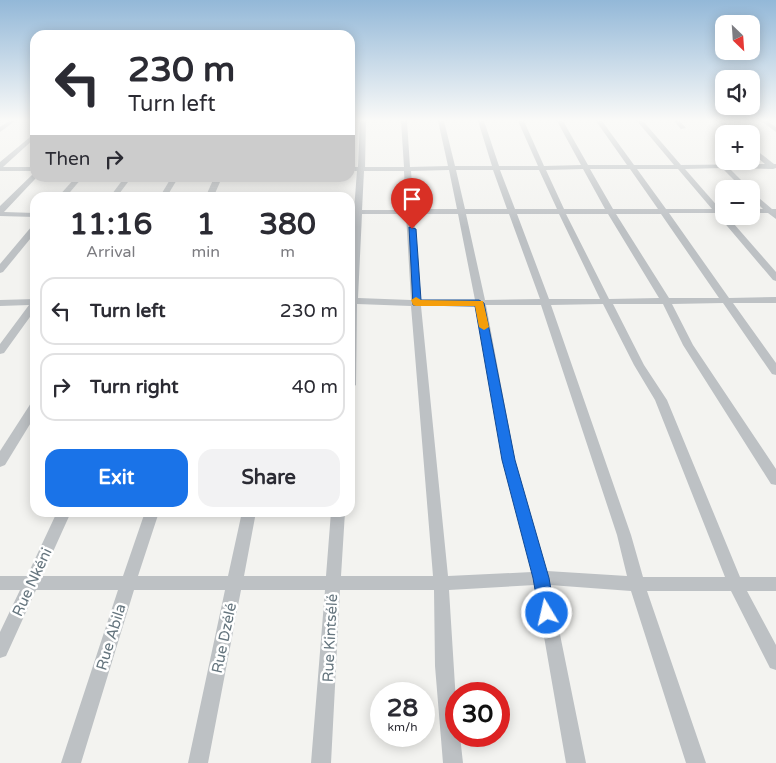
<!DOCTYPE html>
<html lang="en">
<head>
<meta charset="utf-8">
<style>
  body { margin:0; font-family:"Varela Round",sans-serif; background:#f2f2f3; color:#2b2b33; height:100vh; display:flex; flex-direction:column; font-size:19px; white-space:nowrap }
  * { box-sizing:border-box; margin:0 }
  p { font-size:16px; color:#7c7c81 }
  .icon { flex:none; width:28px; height:28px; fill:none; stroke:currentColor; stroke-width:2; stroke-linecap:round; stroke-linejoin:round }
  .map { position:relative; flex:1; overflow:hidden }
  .drawer { position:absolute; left:30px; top:192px; width:325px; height:325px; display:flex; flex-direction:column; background:#fff; border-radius:15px; box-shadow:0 2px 12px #0003 }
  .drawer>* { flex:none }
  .top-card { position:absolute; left:30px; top:30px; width:325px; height:152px; border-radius:15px; box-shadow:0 2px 12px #0003; background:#fff; color:#2b2b33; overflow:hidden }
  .needle { width:32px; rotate:155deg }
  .controls { position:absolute; left:715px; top:15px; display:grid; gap:10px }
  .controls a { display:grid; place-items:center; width:45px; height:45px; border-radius:10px; background:#fff; box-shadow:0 2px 12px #0003; font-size:25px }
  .speed { position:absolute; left:370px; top:682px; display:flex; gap:10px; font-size:25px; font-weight:700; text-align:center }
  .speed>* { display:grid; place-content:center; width:65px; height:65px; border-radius:50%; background:#fff; box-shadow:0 2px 12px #0003; line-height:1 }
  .speed small { font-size:12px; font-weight:400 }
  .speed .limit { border:8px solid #d22; background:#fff; color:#111 }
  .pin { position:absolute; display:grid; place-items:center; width:42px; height:42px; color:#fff; margin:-51px -21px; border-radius:50% 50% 50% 0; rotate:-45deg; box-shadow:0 0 5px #0007 }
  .pin .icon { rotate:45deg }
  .me { position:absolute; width:55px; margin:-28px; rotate:351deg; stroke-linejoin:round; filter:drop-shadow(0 0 4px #0008) }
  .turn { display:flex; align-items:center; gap:18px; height:105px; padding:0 15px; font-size:22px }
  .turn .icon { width:65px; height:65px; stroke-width:2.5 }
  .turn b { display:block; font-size:35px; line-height:42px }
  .then { display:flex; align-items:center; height:48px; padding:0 15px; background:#0003; gap:10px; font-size:19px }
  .eta { display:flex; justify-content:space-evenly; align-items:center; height:85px; text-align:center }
  .eta b { font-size:30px; font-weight:700; line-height:35px }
  .cta { display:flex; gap:10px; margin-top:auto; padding:10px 15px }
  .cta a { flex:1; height:58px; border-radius:15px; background:#1a73e8; color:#fff; font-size:20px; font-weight:700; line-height:58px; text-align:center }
  .cta a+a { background:#f2f2f3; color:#2b2b33 }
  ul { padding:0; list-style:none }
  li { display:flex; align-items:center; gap:15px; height:68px; margin:0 10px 8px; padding:0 5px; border:2px solid #e1e1e2; border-radius:15px }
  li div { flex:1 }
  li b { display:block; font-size:19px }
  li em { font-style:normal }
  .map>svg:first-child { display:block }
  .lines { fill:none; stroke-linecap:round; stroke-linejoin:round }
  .minor { fill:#bdc1c4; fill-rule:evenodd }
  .route { fill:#1a73e8; stroke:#114b97 }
  .slow { fill:#f59e0b }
  .labels { text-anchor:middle; stroke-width:5; stroke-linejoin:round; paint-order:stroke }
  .near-street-label { font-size:15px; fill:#65757e; stroke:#fff }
</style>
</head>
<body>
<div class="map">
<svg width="776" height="763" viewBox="0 0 776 763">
  <rect width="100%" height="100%" fill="#f3f3f0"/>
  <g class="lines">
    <g class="minor">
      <polygon points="9,121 15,121 0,132 0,127"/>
      <path d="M360 121H366L365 167H404L401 121H407L410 167 448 166 438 121H444L455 166H492L478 121H484L499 166H538L518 121H524L544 166 581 165 557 121H563L588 165H627L596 121H602L634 165H674L637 121H643L681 165 765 164 751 152V146L774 164H776V168L773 169 729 168 750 189H743L722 168 685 169 720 209H724V216H727L776 272V281L773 280 716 213H669L729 298 776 297V303H733L776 363V375L772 374 723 303 672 304 693 345 776 469V485L771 484 683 345 663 304H613L644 365 667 400 740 577H776V591H747L776 645V670L770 668 731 591H647L706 763H686L631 591 550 585 586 763H566L535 585 449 590 456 702V736H460L463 763H443L435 666 434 590H340L331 763H311L325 590H241L208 763H188L225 590H134L81 763H61L118 590H36L6 656 0 658V632L20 590H0V576H27L57 512H71L42 576H123L145 512H159L138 576H228L242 512H256L244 576H326L331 512H345L341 576H433L411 306 357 304 356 385 350 389V258L354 214H350V210H354L357 171H350V167H358ZM583 169 605 209H564L546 170ZM590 169H630L658 209H613ZM637 169H678L712 209H666ZM449 170 457 209H414L411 171ZM456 170H493L507 209H465ZM500 170H539L557 209H515ZM364 171H404L406 210H362ZM362 214H406L411 300 358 298ZM414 214H458L475 300H421ZM466 214H509L540 299 485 300ZM517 214H559L600 299H549ZM566 214H608L659 298 609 299ZM616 214H661L719 298H669ZM603 304 634 365 655 400 725 577H643L631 535 551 305ZM476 305 503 460 532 572 448 576 421 306ZM486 305H541L617 535 627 576 547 571 515 460Z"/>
      <polygon points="674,121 680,121 686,128 681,129"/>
      <polygon points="717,121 723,121 738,134 731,134"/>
      <polygon points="761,121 767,121 776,127 776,132"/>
      <polygon points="35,133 35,138 3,167 35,167 35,171 0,171 0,162"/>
      <polygon points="35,172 36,178 4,212 35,213 35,217 0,216 0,206"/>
      <polygon points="75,178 82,178 65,198 57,198"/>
      <polygon points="124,178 131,178 116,198 109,198"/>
      <polygon points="171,178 178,178 166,198 159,198"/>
      <polygon points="213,180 220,182 213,198 205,198"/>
      <polygon points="751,191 772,209 776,209 776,219 768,213 751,213 751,209 763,209 751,197"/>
      <polygon points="32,226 35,226 35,233 3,272 0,273 0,264"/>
      <polygon points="35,299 35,310 4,353 0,354 0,344 29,305 0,306 0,300"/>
      <polygon points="35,402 35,416 5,465 0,467 0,451 31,403"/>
    </g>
  </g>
  <linearGradient id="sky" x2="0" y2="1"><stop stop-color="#93b8d8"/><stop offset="0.53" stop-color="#fafaf8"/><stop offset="1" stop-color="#fafaf8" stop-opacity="0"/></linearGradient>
  <rect width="776" height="227" fill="url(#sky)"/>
  <polygon class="route" points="409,227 416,229 421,300 479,300 484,303 515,460 549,578 555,613 552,619 547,621 541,619 539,613 533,578 502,460 475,306 413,305"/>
  <polygon class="slow" points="416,297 421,300 483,301 489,327 484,330 479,327 475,306 416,306 413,305 411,300"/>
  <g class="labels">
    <g class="near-street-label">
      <text transform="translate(32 582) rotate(-65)" y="5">Rue Nkéni</text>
      <text transform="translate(111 637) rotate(-73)" y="5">Rue Abila</text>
      <text transform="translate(224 638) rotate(-78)" y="5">Rue Dzélé</text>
      <text transform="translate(330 638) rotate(-87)" y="5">Rue Kintsélé</text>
    </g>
  </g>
</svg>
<div class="controls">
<a><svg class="needle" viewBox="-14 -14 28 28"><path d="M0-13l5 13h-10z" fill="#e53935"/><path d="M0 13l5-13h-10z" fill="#7c7c81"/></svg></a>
<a><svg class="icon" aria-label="sound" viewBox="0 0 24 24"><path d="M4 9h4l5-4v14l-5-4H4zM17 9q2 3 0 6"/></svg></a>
<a>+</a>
<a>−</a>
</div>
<div class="speed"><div>28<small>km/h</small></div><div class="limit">30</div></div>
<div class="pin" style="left:412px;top:229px;background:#d93025"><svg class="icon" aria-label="arrive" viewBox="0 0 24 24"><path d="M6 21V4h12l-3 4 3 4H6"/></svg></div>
<svg class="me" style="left:547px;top:613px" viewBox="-20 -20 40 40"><circle r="17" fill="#1a73e8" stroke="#fff" stroke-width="3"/><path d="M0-11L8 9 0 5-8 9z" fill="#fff"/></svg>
<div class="top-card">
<div class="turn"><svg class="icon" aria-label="left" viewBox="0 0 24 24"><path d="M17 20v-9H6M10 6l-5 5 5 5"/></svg><div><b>230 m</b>Turn left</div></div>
<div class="then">Then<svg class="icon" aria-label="right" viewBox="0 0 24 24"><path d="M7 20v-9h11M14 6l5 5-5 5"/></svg></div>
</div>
<section class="drawer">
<div class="eta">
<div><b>11:16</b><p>Arrival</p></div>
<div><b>1</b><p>min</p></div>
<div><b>380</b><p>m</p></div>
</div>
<ul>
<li><svg class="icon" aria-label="left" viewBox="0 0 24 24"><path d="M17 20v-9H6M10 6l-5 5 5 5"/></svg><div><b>Turn left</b></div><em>230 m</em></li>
<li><svg class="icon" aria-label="right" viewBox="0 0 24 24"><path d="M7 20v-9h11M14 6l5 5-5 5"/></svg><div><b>Turn right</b></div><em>40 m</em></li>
</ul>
<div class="cta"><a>Exit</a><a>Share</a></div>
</section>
</div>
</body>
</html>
